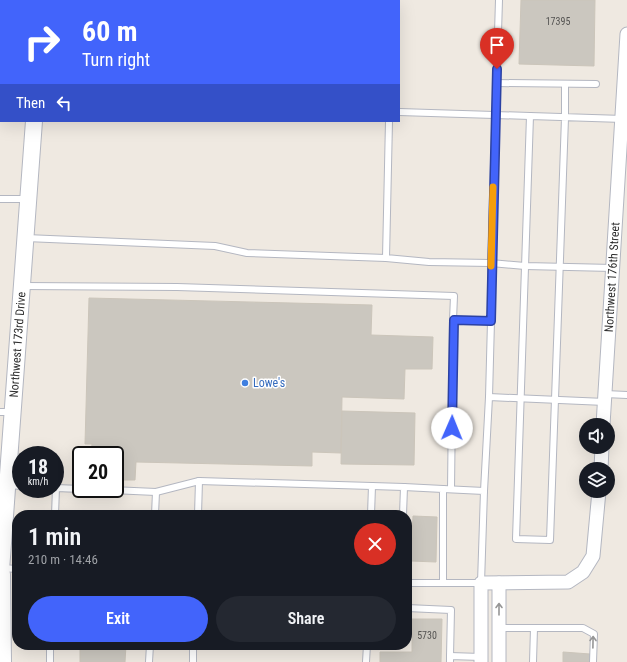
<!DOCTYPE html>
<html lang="en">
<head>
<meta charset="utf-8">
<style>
  body { margin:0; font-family:"Roboto Condensed",sans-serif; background:#242831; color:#f1f3f6; height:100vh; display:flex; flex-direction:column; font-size:15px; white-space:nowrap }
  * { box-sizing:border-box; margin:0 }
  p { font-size:13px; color:#9ea1a6 }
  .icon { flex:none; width:22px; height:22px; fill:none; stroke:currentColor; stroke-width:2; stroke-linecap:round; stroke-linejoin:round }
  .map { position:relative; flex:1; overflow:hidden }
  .details { position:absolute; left:12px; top:510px; width:400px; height:140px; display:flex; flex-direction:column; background:#171b24; border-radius:16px; box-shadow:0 4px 16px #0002 }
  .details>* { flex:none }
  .guide { position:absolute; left:0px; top:0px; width:400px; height:122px; box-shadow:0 4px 16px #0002; background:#4264fb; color:#fff; overflow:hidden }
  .fabs { position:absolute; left:579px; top:418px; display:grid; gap:8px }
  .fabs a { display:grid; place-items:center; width:36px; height:36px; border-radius:50%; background:#171b24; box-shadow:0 4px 16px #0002; font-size:20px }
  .speed { position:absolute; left:12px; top:446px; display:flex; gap:8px; font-size:20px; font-weight:700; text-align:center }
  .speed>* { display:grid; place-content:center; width:52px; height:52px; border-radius:50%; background:#171b24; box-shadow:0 4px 16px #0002; line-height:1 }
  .speed small { font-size:10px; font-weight:400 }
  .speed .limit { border:2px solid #111; border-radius:6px; background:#fff; color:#111 }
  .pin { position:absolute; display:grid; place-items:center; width:34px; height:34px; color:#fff; margin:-41px -17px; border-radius:50% 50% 50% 0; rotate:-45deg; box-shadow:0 0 4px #0007 }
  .pin .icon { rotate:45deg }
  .me { position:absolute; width:44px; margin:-22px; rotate:1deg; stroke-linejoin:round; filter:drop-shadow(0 0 3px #0008) }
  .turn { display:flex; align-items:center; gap:14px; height:84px; padding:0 16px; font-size:18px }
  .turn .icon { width:52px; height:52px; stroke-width:2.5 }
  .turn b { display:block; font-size:28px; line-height:34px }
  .then { display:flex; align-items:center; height:38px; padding:0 16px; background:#0003; gap:8px; font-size:15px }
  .round { display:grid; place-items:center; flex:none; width:42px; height:42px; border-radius:21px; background:#242831 }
  .headline { display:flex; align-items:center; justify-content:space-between; height:68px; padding:0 16px }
  h1 { font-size:24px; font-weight:600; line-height:30px }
  .button { display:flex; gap:8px; margin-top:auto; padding:8px 16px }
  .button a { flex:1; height:46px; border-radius:24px; background:#4264fb; color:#fff; font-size:16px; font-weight:600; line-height:46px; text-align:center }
  .button a+a { background:#242831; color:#f1f3f6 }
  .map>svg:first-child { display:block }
  .building { fill:#cbc7bf; stroke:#cbc5ba }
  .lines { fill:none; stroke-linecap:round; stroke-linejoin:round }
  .service-casing { stroke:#b4b7c1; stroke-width:8 }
  .minor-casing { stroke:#b4b7c1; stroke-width:15 }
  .tertiary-casing { stroke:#b4b7c1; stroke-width:18 }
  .service { stroke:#fff; stroke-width:6 }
  .minor { stroke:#fff; stroke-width:13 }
  .tertiary { stroke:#fff; stroke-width:16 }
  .oneway { stroke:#969696 }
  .route-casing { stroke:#2b41a3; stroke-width:10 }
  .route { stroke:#4264fb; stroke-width:7 }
  .slow { stroke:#f59e0b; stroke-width:7 }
  .shop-dot { fill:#3f7fe0; stroke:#fff; stroke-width:1.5 }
  .labels { text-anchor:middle; stroke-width:3; stroke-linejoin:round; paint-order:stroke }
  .number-label { font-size:10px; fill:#555452 }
  .street-label { font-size:12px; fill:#2e2e2e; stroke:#fff }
  .shop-label { font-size:12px; fill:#366cbe; stroke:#fff; text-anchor:start }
</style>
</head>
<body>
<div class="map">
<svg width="627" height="662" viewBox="0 0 627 662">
  <rect width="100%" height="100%" fill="#efe9e1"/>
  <g class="building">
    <polygon points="94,0 202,0 94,1"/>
    <polygon points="239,0 343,0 348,1 239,1"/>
    <polygon points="521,0 595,0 594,66 519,64"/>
    <polygon points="89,298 372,305 371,335 433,337 432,369 405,369 404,399 342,397 341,453 312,452 312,466 136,462 135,480 115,480 115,455 91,455 92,444 85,444"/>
    <polygon points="342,411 415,413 414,465 341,464"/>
    <polygon points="413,516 437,517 436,562 411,561"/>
    <polygon points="412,619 442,619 441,662 380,662 380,652 412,652"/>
    <polygon points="80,645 126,645 125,662 80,662"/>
    <polygon points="563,652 590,654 590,662 563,662"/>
  </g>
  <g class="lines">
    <defs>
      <g id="service">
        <polyline points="6,1 6,0"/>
        <polyline points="84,1 84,0"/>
        <polyline points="361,1 361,0"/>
        <polyline points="393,1 393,0"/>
        <polyline points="0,54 1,54"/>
        <polyline points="496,83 596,84"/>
        <polyline points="565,84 565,118 550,540 516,539 530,116 623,119"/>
        <polyline points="0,92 1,76"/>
        <polyline points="399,112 530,116"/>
        <polyline points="389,121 386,258 429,262 491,263 499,0"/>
        <polyline points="0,199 28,199"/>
        <polyline points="26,238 215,246 247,253 386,258"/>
        <polyline points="22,286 177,287 454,296 453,320"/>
        <polyline points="491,321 491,263 525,266 613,268"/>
        <polyline points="605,394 627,395"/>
        <polyline points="0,412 12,412"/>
        <polyline points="199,481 372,486 371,515"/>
        <polyline points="9,485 21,486"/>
        <polyline points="372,486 404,487 403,515"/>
        <polyline points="404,487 443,489 443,583"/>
        <polyline points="89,489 156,492 199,481 198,515"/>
        <polyline points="451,489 453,320 491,321 489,397"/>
        <polyline points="484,491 489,397 605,402"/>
        <polyline points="55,515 56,488 81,489"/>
        <polyline points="155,515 156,492"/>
        <polyline points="2,568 17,569"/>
        <polyline points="407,583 481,583 484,491 443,489"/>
        <polyline points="407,608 451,610 450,656"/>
        <polyline points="499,628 583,628 594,634 593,662"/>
        <polyline points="50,662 50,645"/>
        <polyline points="149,662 150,645"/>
        <polyline points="193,662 193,645"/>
        <polyline points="366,662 367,645"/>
        <polyline points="450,662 450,656 481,657"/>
        <polyline points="533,662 534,628"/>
      </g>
      <g id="minor">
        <path id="s1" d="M603 425 627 34"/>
        <polyline points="601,469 602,447"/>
        <polyline points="481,662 481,583 568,582 583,572 593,556 599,491"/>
        <polyline points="499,662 499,583"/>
      </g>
      <g id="tertiary">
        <polyline points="42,1 42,0"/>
        <polyline points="2,574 3,662"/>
        <path id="s2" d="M0 584 34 121"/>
      </g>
    </defs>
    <use href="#service" class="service-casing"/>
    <use href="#minor" class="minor-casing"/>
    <use href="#tertiary" class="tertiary-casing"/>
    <use href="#service" class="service"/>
    <use href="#minor" class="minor"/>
    <use href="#tertiary" class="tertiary"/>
  </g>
  <defs><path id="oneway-shaft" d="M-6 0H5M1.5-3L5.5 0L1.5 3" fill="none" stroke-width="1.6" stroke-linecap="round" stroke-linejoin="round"/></defs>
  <g class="oneway">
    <use href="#oneway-shaft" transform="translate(499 609) rotate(-90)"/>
    <use href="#oneway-shaft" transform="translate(593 642) rotate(-89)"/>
  </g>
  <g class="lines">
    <defs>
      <polyline id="route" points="452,428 454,320 491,321 497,69"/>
    </defs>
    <use href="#route" class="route-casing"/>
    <use href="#route" class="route"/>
    <polyline class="slow" points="491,266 493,187"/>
  </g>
  <circle class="shop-dot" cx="245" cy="383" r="4"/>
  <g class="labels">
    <g class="number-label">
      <text x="558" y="25">17395</text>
      <text x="427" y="639">5730</text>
    </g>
    <g class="street-label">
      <text dy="4" stroke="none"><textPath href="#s1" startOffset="148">Northwest 176th Street</textPath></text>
      <text dy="4" stroke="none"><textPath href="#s2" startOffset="240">Northwest 173rd Drive</textPath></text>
    </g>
    <g class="shop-label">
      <text x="253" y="387">Lowe's</text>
    </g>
  </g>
</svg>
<div class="fabs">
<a><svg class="icon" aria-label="sound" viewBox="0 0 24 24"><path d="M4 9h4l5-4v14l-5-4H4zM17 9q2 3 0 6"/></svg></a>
<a><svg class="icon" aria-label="layers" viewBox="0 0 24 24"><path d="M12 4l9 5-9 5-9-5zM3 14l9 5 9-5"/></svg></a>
</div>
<div class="speed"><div>18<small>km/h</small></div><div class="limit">20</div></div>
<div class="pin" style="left:497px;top:69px;background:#d93025"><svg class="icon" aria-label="arrive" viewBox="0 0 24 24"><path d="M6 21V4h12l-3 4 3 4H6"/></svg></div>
<svg class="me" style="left:452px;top:428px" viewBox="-20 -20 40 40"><circle r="19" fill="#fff"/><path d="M0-13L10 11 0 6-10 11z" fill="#4264fb"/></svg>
<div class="guide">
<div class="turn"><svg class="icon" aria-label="right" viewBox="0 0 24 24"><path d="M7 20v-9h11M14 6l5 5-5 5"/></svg><div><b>60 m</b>Turn right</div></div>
<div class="then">Then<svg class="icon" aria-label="left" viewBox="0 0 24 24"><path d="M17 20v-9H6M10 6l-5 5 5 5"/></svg></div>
</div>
<section class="details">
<div class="headline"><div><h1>1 min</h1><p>210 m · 14:46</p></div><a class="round" style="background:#d93025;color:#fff"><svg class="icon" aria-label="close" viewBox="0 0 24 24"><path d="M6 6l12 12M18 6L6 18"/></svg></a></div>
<div class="button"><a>Exit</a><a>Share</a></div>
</section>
</div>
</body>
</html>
